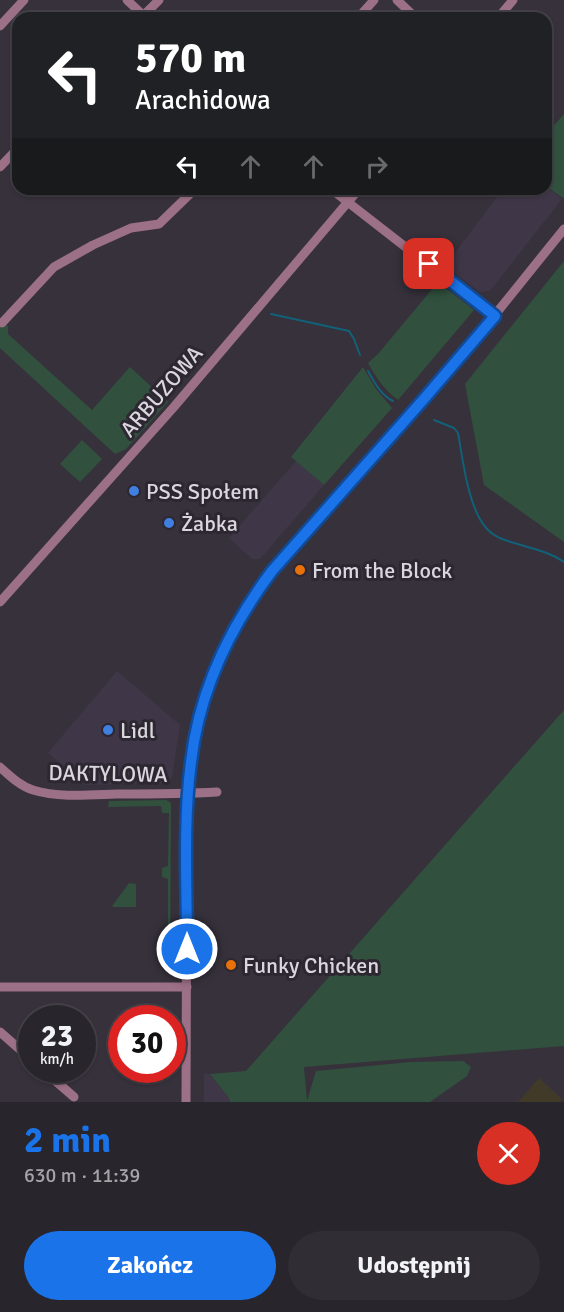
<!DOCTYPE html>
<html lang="pl">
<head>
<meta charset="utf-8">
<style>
  body { margin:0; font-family:Signika,sans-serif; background:#302d34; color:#f1f3f6; height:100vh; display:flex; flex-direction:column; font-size:22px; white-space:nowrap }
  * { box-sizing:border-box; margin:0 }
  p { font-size:20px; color:#a5a5a9 }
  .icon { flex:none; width:33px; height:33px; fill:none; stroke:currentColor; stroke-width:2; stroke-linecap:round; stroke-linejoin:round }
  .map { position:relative; height:1102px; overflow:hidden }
  .side { display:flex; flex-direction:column; background:#28252c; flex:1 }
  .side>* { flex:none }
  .guide { position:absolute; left:12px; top:12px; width:540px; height:183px; border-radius:18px; box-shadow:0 2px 4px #0004,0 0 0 2px #444248; background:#202124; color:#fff; overflow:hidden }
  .speed { position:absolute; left:18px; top:1005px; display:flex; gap:12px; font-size:30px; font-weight:700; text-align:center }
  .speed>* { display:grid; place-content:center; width:78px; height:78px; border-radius:50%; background:#28252c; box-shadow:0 2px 4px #0004,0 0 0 2px #444248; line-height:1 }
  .speed small { font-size:15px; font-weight:400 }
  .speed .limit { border:9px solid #d22; background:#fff; color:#111 }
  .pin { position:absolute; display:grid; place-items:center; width:51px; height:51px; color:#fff; margin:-26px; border-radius:12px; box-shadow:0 3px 9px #0006 }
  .me { position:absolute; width:66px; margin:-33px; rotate:0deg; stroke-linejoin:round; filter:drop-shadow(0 0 4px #0008) }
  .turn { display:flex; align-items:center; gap:21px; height:126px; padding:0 24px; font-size:27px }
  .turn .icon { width:78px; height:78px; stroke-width:2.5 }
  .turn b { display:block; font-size:42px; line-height:51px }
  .lanes { display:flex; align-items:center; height:57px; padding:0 24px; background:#0003; justify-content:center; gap:30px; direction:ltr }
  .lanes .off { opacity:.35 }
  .round { display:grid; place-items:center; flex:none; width:63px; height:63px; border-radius:32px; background:#302d34 }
  .summary { display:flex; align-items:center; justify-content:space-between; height:102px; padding:0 24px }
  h1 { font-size:36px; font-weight:700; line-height:45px; color:#1a73e8 }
  .cta { display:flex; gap:12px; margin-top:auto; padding:12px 24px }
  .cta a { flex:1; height:69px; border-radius:36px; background:#1a73e8; color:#fff; font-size:24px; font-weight:700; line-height:69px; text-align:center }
  .cta a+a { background:#302d34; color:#f1f3f6 }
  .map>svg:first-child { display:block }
  .built { fill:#3f3647 }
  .industrial { fill:#423a29 }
  .green { fill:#31513e }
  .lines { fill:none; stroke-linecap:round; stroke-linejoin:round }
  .stream { stroke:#116278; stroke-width:2 }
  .minor { stroke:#9c7086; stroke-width:9 }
  .route-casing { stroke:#114b97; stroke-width:15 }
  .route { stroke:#1a73e8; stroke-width:10 }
  .shop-dot { fill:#3f7fe0; stroke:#2c2731; stroke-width:2 }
  .food-dot { fill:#e8710a; stroke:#2c2731; stroke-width:2 }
  .labels { text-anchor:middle; stroke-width:6; stroke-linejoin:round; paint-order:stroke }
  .street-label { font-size:22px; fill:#dad6dd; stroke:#2c2731 }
  .poi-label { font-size:22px; fill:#dad6dd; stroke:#2c2731; text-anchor:start }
</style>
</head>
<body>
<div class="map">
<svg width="564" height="1102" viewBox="0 0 564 1102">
  <rect width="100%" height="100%" fill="#36313b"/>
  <g class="built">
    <polygon points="546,186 562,199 490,291 480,292 445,266 503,189 546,189"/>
    <polygon points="296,461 324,485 260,559 252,559 229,538"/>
    <polygon points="117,671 180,725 172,777 166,783 85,785 48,753"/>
    <polygon points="204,1074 210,1074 229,1098 230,1102 204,1102"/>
  </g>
  <polygon class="industrial" points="539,1078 562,1099 559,1102 518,1102"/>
  <g class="green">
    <polygon points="564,114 564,197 563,198 546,186 546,135"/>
    <polygon points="564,261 564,542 484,485 465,384"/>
    <path d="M438 282 474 310 398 400C384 390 376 377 368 363L378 354Z"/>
    <polygon points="0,321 8,326 8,334 92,410 130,367 168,402 126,449 115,454 0,348"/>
    <polygon points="363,367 376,389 392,408 324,485 291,457"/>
    <polygon points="82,440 102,459 80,482 60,464"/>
    <polygon points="564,710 564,1046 304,1067 307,1101 316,1071 411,1062 463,1061 471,1067 467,1076 430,1102 230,1102 229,1098 210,1074 246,1071"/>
    <polygon points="166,800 171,803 171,810 170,970 168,968 168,879 162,877 162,868 168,866 169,813 162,813 161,806 108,807 109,801"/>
    <polygon points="129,883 136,884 136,907 114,907 112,906"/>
  </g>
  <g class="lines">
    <g class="stream">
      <polyline points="271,314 349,331 354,339 360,355"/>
      <path d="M368 371C374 382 381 395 393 401"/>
      <path d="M434 420 454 428 458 433C463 460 468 510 488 530 493 535 501 539 508 541 527 548 547 550 564 562"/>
    </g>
    <g class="minor">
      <polyline points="127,0 146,18"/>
      <polyline points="397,0 416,18"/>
      <polyline points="141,18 159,0"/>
      <polyline points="358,18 374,0"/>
      <polyline points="498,18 513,0"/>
      <polyline points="0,26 24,0"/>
      <polyline points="0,167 18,148"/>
      <polyline points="331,189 494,316"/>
      <polyline points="2,323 54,267 93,245 131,228 159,224 195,189"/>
      <polyline points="0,602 173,408 359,189"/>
      <path d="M0 767C10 776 20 786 33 790 59 798 89 795 116 794 149 794 183 794 217 792"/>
      <polyline points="0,987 187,987"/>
      <polyline points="0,1032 32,1060"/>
      <polyline points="43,1070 74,1097"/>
      <path d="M186 1102 187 793C189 778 190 763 193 747 204 682 232 623 272 571L437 384 494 316 564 229"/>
    </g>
  </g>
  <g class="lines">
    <defs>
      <path id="route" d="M187 949C187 887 183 823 191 762 199 691 230 627 272 571L423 400 495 316 429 264"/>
    </defs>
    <use href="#route" class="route-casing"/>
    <use href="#route" class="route"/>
  </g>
  <g class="shop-dot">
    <circle cx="134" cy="491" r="6"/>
    <circle cx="169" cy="523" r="6"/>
    <circle cx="108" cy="730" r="6"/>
  </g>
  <g class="food-dot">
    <circle cx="300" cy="570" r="6"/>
    <circle cx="231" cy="965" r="6"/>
  </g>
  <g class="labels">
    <g class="street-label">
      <text transform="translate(161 391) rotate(-49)" y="8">ARBUZOWA</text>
      <text transform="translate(108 773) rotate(1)" y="8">DAKTYLOWA</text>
    </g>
    <g class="poi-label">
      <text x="146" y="499">PSS Społem</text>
      <text x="181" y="531">Żabka</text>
      <text x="312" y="578">From the Block</text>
      <text x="120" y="738">Lidl</text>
      <text x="243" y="973">Funky Chicken</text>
    </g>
  </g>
</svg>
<div class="speed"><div>23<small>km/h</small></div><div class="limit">30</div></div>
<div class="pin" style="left:429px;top:264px;background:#d93025"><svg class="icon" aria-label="arrive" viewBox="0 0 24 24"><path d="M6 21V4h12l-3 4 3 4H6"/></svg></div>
<svg class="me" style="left:187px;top:949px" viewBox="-20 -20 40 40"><circle r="17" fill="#1a73e8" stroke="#fff" stroke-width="3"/><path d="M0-11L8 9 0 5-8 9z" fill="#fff"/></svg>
<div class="guide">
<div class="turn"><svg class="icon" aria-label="left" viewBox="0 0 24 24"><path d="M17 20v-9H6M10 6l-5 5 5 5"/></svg><div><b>570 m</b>Arachidowa</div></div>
<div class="lanes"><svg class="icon" aria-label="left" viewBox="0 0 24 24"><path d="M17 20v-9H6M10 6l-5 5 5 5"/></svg><svg class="icon off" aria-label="ahead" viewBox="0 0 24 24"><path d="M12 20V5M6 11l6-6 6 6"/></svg><svg class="icon off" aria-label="ahead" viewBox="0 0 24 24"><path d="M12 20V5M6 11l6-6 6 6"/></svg><svg class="icon off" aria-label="right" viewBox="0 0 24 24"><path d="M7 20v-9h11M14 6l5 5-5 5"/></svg></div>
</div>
</div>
<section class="side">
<div class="summary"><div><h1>2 min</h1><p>630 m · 11:39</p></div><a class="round" style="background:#d93025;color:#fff"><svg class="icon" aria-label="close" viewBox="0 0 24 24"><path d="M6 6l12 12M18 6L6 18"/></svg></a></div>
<div class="cta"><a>Zakończ</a><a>Udostępnij</a></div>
</section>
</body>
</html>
